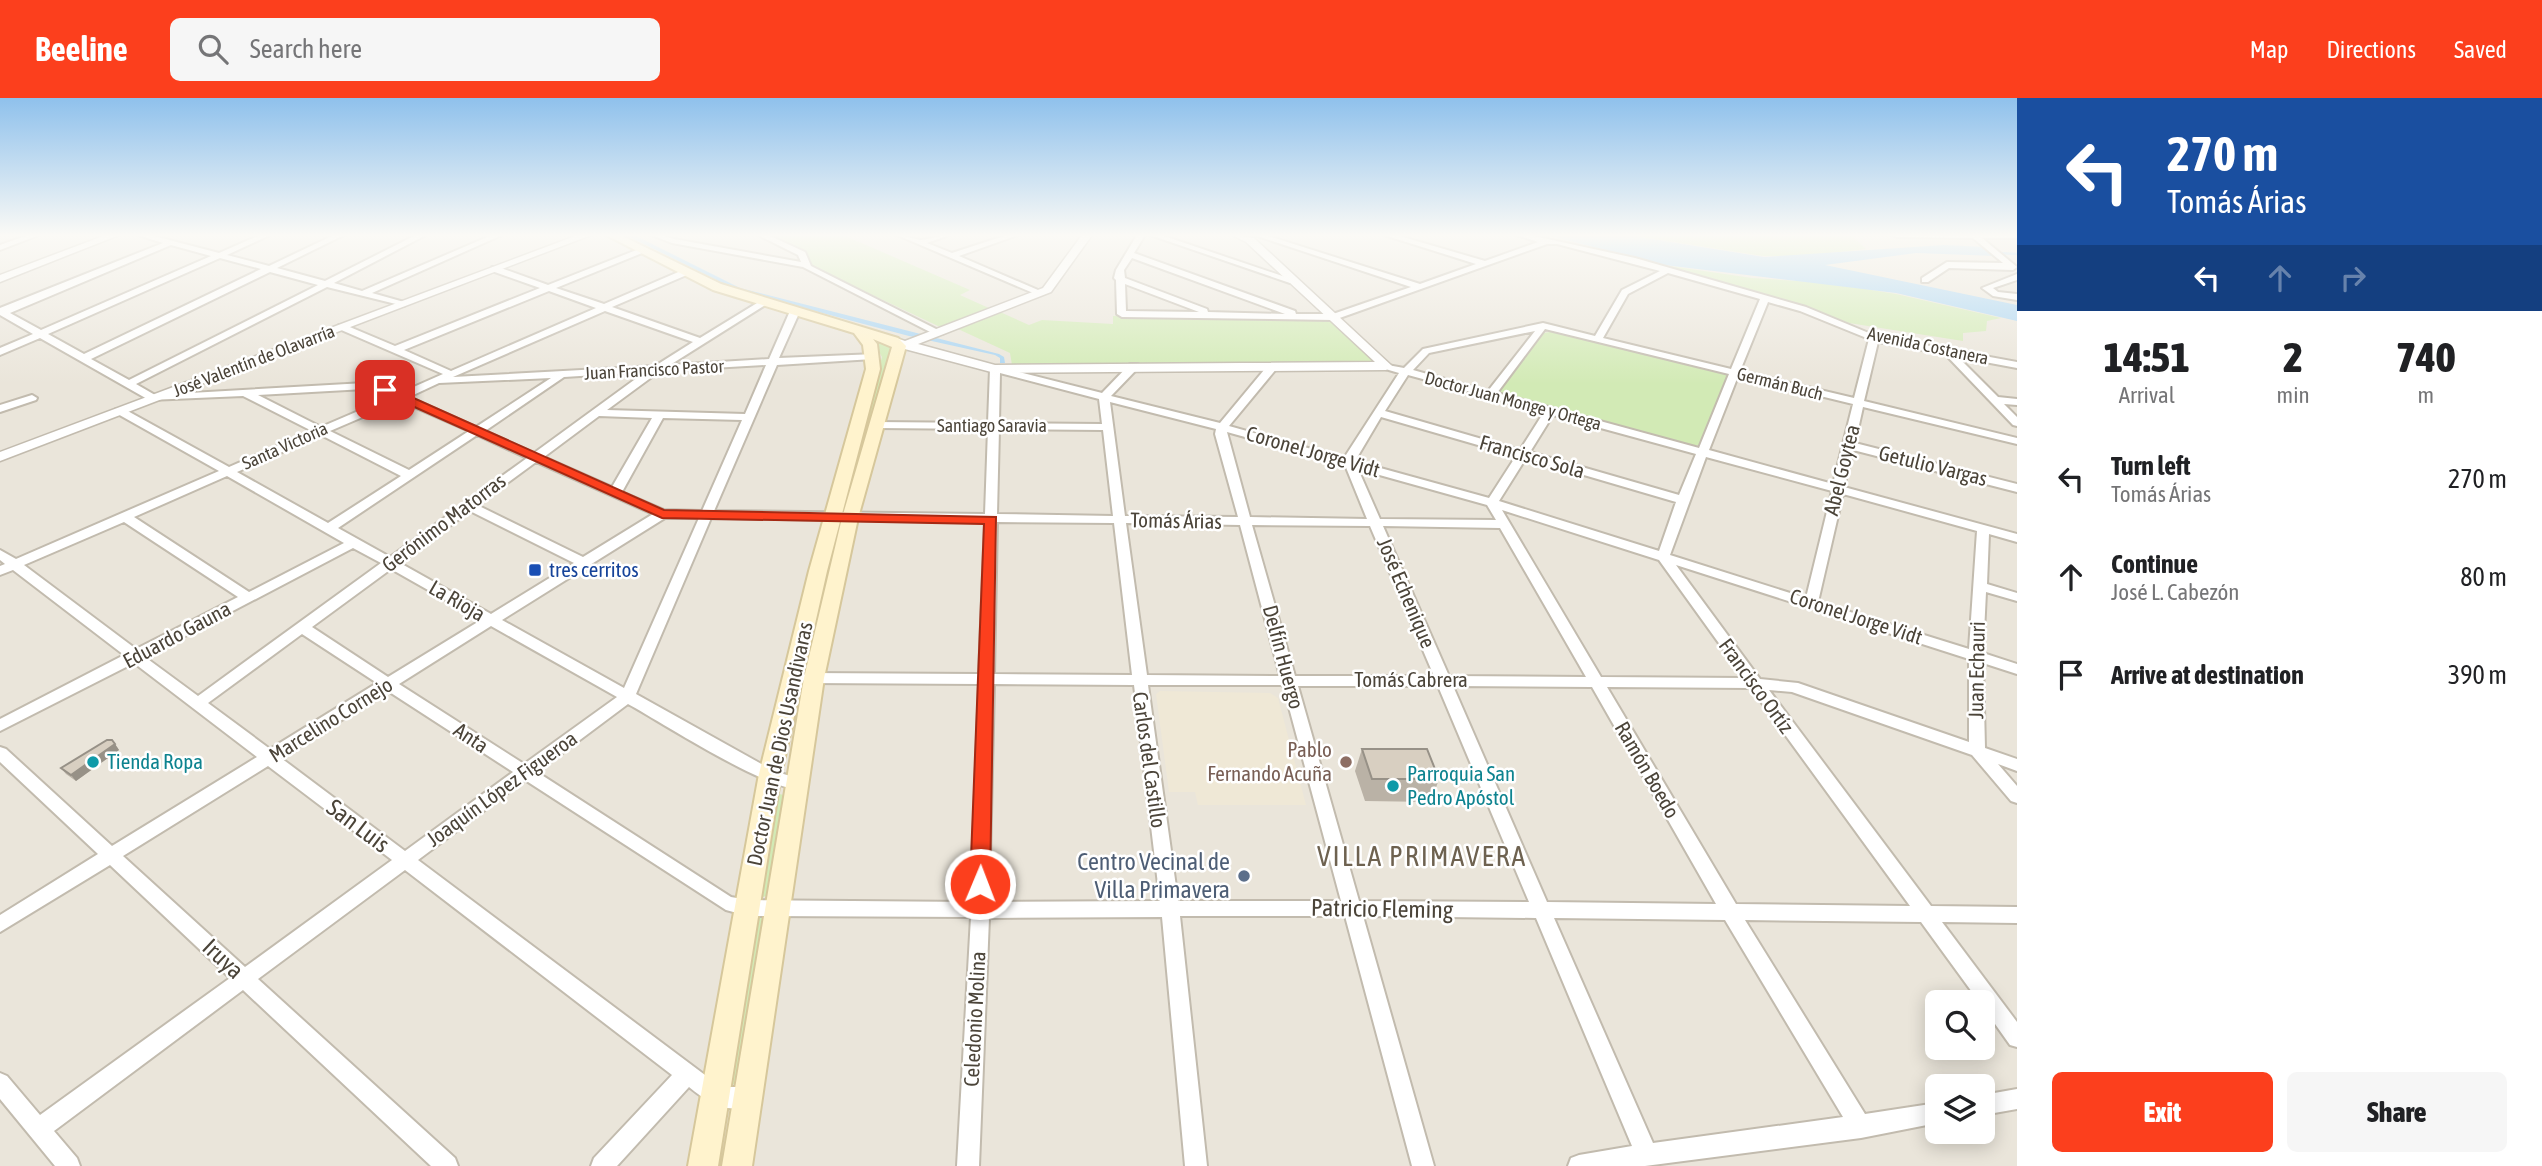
<!DOCTYPE html>
<html lang="en">
<head>
<meta charset="utf-8">
<style>
  body { margin:0; font-family:"Asap Condensed",sans-serif; background:#f6f6f6; color:#202124; height:100vh; display:flex; flex-direction:column; font-size:26px; white-space:nowrap }
  * { box-sizing:border-box; margin:0 }
  p { font-size:23px; color:#757577 }
  .icon { flex:none; width:38px; height:38px; fill:none; stroke:currentColor; stroke-width:2; stroke-linecap:round; stroke-linejoin:round }
  .map { position:relative; flex:1; overflow:hidden }
  .panel { display:flex; flex-direction:column; background:#fff; width:525px }
  .panel>* { flex:none }
  .top-card { background:#1a4fa0; color:#fff; overflow:hidden }
  .fabs { position:absolute; left:1925px; top:892px; display:grid; gap:14px }
  .fabs a { display:grid; place-items:center; width:70px; height:70px; border-radius:10px; background:#fff; box-shadow:0 4px 18px #0003; font-size:35px }
  .pin { position:absolute; display:grid; place-items:center; width:60px; height:60px; color:#fff; margin:-30px; border-radius:14px; box-shadow:0 4px 10px #0006 }
  .me { position:absolute; width:77px; margin:-38px; rotate:1deg; stroke-linejoin:round; filter:drop-shadow(0 0 5px #0008) }
  .turn { display:flex; align-items:center; gap:24px; height:147px; padding:0 35px; font-size:32px }
  .turn .icon { width:91px; height:91px; stroke-width:2.5 }
  .turn b { display:block; font-size:49px; line-height:60px }
  .lanes { display:flex; align-items:center; height:66px; padding:0 35px; background:#0003; justify-content:center; gap:35px; direction:ltr }
  .lanes .off { opacity:.35 }
  .eta { display:flex; justify-content:space-evenly; align-items:center; height:119px; text-align:center }
  .eta b { font-size:42px; font-weight:800; line-height:49px }
  .button { display:flex; gap:14px; margin-top:auto; padding:14px 35px }
  .button a { flex:1; height:80px; border-radius:10px; background:#fc3f1d; color:#fff; font-size:28px; font-weight:800; line-height:80px; text-align:center }
  .button a+a { background:#f6f6f6; color:#202124 }
  ul { padding:0; list-style:none }
  li { display:flex; align-items:center; gap:21px; height:98px; padding:0 35px }
  li div { flex:1 }
  li b { display:block; font-size:26px }
  li em { font-style:normal }
  header { display:flex; align-items:center; gap:42px; box-sizing:border-box; height:98px; padding:0 35px; background:#fc3f1d; color:#fff }
  header strong { font-size:33px }
  nav { display:flex; gap:38px; margin-inline-start:auto; font-size:24px }
  .search { width:490px; height:63px; background:#f6f6f6; display:flex; align-items:center; gap:18px; box-sizing:border-box; padding:0 24px; border-radius:10px; color:#757577; font-size:26px }
  main { display:flex; flex:1; min-height:0 }
  .map>svg:first-child { display:block }
  .residential { fill:#eae5da; fill-rule:evenodd }
  .education { fill:#efe8d6 }
  .green { fill:#d2eab5 }
  .water { fill:#a9d4f2 }
  .lines { fill:none; stroke-linecap:round; stroke-linejoin:round }
  .stream { stroke:#a9d4f2; stroke-width:2.5 }
  .minor-casing { stroke:#c2bbae; stroke-width:4 }
  .tertiary-casing { stroke:#c2bbae; stroke-width:3 }
  .secondary-casing { stroke:#d6c79b; stroke-width:4 }
  .minor { fill:#fff; fill-rule:evenodd }
  .tertiary { fill:#fff; fill-rule:evenodd }
  .secondary { fill:#fff3cd; fill-rule:evenodd }
  .wall { fill:#bab2a6 }
  .shaded-wall { fill:#979187 }
  .building { fill:#d8cfc1; stroke:#979187; stroke-width:2 }
  .route { fill:#fc3f1d; stroke:#a42913; stroke-width:2 }
  .transit-dot { fill:#1a4fb4; stroke:#fff; stroke-width:2.5 }
  .culture-dot { fill:#0f9aa8; stroke:#fff; stroke-width:2.5 }
  .education-dot { fill:#8d6e63; stroke:#fff; stroke-width:2.5 }
  .service-dot { fill:#5c6f8a; stroke:#fff; stroke-width:2.5 }
  .labels { text-anchor:middle; stroke-width:5; stroke-linejoin:round; paint-order:stroke }
  .far-street-label { font-size:18px; fill:#4b4439; stroke:#fff }
  .street-label { font-size:21px; fill:#4b4439; stroke:#fff }
  .transit-label { font-size:21px; fill:#164399; stroke:#fff; text-anchor:start }
  .education-label { font-size:21px; fill:#785e54; stroke:#fff; text-anchor:end }
  .culture-label { font-size:21px; fill:#0d838f; stroke:#fff; text-anchor:start }
  .near-street-label { font-size:24px; fill:#4b4439; stroke:#fff }
  .near-service-label { font-size:24px; fill:#4e5e75; stroke:#fff; text-anchor:end }
  .near-neighbourhood-label { font-size:28px; letter-spacing:2px; fill:#6e6250; stroke:#fff }
</style>
</head>
<body>
<header>
<strong>Beeline</strong>
<div class="search"><svg class="icon" aria-label="search" viewBox="0 0 24 24"><circle cx="10" cy="10" r="6"/><path d="M15 15l6 6"/></svg>Search here</div>
<nav><a>Map</a><a>Directions</a><a>Saved</a></nav>
</header>
<main>
<div class="map">
<svg width="2017" height="1068" viewBox="0 0 2017 1068">
  <rect width="100%" height="100%" fill="#f6f3ec"/>
  <path class="residential" d="M0 137H2017V1068H0ZM1937 905H1983V950H1937ZM1937 989H1983V1034H1937Z"/>
  <polygon class="education" points="1160,593 1270,595 1278,600 1306,707 1198,707 1195,694 1169,694 1156,596"/>
  <g class="green">
    <polygon points="767,137 843,137 970,192 960,197 991,211 948,228 938,228 811,168 803,153"/>
    <polygon points="1630,137 1851,137 1866,151 1802,158 1763,158"/>
    <polygon points="1656,166 1752,180 1829,185 1896,196 2001,220 1987,223 1986,233 1963,235 1963,243 1849,225 1814,212"/>
    <polygon points="1000,214 1029,227 1042,222 1113,226 1113,218 1323,221 1332,223 1375,263 1372,265 1012,267 1010,255 958,231"/>
    <polygon points="1555,233 1722,273 1729,278 1699,347 1691,348 1503,298 1499,293 1544,235"/>
    <polygon points="882,244 891,248 842,417 841,403 882,259 875,246"/>
    <polygon points="779,696 784,697 785,701 769,797 763,799 760,798 776,699"/>
    <polygon points="760,818 764,821 738,983 731,988 728,987 756,820"/>
  </g>
  <g class="water">
    <polygon points="626,137 634,137 740,190 999,256 1004,259 1005,265 1000,265 1000,260 995,257 909,238 736,192"/>
    <polygon points="1548,137 1627,137 1764,159 1944,147 1986,149 1996,158 1916,155 1825,167 2017,207 2017,223 1896,195 1656,166"/>
  </g>
  <g class="lines">
    <polyline class="stream" points="1998,155 2017,156"/>
    <defs>
      <g id="minor">
        <polygon points="28,137 39,137 0,152 0,147"/>
        <path d="M138 137H150L219 155 260 137H270L227 157 269 168 334 137H344L277 170 325 183 416 137H426L334 185 362 193 492 137H502L372 195 404 204V208L327 189 136 286 155 297 365 285 389 290 400 295 443 276 339 231V227H345L395 248 540 190 492 173V169H498L548 187 644 149 648 151 647 153 556 190 604 206 683 172H689V176L612 209 700 240 762 202 770 204 670 267 769 261 790 213 795 210 800 213 779 260 876 256 878 258 873 261 777 267 714 413 985 416 988 331 876 330 871 327 876 324 988 325 990 271 995 268 1102 295 1130 266H1138V270L1111 298 1220 325 1269 266H1277V270L1229 328 1344 360 1399 275 1382 270V266L1404 270 1423 251 1543 225 1595 238 1622 192 1660 173 1557 146H1547L1334 222 1122 219 1117 216 1116 182 1114 180 1116 172 1137 137H1145L1134 155 1295 213 1296 216H1333L1411 189 1254 137H1265L1420 186 1476 166 1384 137H1396L1485 163 1538 144 1517 137H1529L1635 160 1806 209 1876 238 2017 264V270L1958 259 1998 299 2017 301V307L2004 306 2017 319V328L2013 327 1945 256 1878 244 1864 303 2017 340V346L1863 309 1855 345 2017 386V394L1853 352 1844 389 2017 436V444L1989 436 1987 486 2017 495V503L1986 494 1983 555 2017 566V576L1983 565 1985 650 2017 661V673L1998 666 2017 688V705L2011 703 1972 657 1792 594 1769 592 1931 808 2017 809V825L1942 824 2017 924V949L2010 947 1983 909V905H1980L1921 824 1745 822 1865 1016 1937 1005V1025L1861 1040 1645 1068H1568L1571 1060 1579 1057 1632 1048 1536 820 1363 818 1434 1068H1412L1345 818H1180L1207 1068H1185L1162 819 989 820 979 1068H957L971 819 748 818 726 812 525 682 418 762 721 989H748L755 992 758 999 755 1006C727 1017 710 1006 689 989L617 1068H591L594 1060 672 977 405 772 258 881 455 1060 458 1068H431L243 892 54 1033 77 1060 80 1068H55L0 1001V975L7 978 40 1017 230 880 110 767 0 834V817L98 756 0 664V649L6 651 112 748 257 659 134 565 0 633V621L124 557 13 472 0 477V468L5 466 0 462V452L16 461 219 373 116 315V311H124L229 369 312 333 243 298 149 302 40 240 0 257V250L33 236 0 217V210L163 145ZM171 147 211 158 41 232 10 215ZM220 160 261 171 84 256 48 236ZM1132 160 1285 216 1208 214 1207 211 1125 180 1124 172ZM270 174 318 187 129 282 91 261ZM1668 175 1760 201 1731 271 1603 240 1628 196ZM1125 186 1199 214 1126 213ZM549 193 596 210 451 273 404 252ZM1768 204 1800 213 1869 241 1854 300 1740 273ZM605 213 693 244 655 268 453 279ZM1545 231 1729 276 1699 350 1497 295ZM1535 233 1488 293 1413 272 1429 255ZM766 267 745 316 607 312 660 273ZM645 274 534 355 485 333 564 279ZM1000 275 1099 301 1102 326 999 325ZM1408 277 1544 314 1520 352 1385 313ZM1738 278 1853 306 1833 386 1709 352ZM551 280 476 329 409 299 439 285ZM365 291 391 299 321 329 258 297ZM400 303 469 333 409 372 330 333ZM1110 304 1216 331 1215 336 1238 419 1125 418ZM1553 317 1696 356 1679 397 1530 354ZM599 318 652 320 612 389 544 359ZM1381 319 1516 358 1489 400 1355 363ZM663 320 742 322 702 413 664 412 622 394ZM999 331 1103 332 1113 418 997 416ZM1227 334 1345 367 1367 421 1250 419ZM321 337 401 378 328 425 237 374ZM477 337 527 360 390 459 338 430ZM1706 359 1832 393 1806 500 1670 457ZM1526 360 1676 404 1659 453 1499 403ZM536 364 653 416 583 459 477 407ZM1358 371 1487 407 1496 422 1380 421ZM227 378 344 445 249 494 134 419ZM1843 396 1977 433 1969 551 1818 504ZM1502 412 1659 462 1744 580 1601 579ZM470 413 574 465 491 516 400 465ZM665 420H699L624 590 502 522ZM711 420 985 424 979 576 807 575 800 580 807 585 979 586 971 804 748 802 731 799 537 674 628 606C658 622 776 699 803 690L805 686 803 682 774 673 636 596ZM124 424 238 499 136 551 24 467ZM997 424 1114 425 1132 577 994 576ZM1126 425 1240 427 1280 578 1147 577ZM1252 427 1370 428 1434 578H1295ZM1383 428 1500 430 1586 579 1449 578ZM353 450 381 465 198 598 145 559ZM1676 467 1969 561V644L1798 585 1760 581ZM391 471 481 522 388 579 312 529ZM491 528 617 599 524 666 399 586ZM302 536 377 585 270 651 208 605ZM994 586 1134 587 1160 803 989 804ZM1148 587H1283L1341 803H1178ZM1298 588H1438L1529 804 1359 803ZM1453 588 1592 589 1716 806 1547 804ZM1607 589 1751 590 1910 808 1736 806ZM388 593 513 674 405 753 281 660ZM268 668 392 762 245 869 123 758ZM1554 820 1725 822 1843 1019 1653 1045Z"/>
        <polygon points="651,137 662,137 674,141 801,164 798,157 758,137 768,137 805,154 811,168 944,235 936,237 803,169 672,145"/>
        <path d="M897 137C906 137 912 141 920 142 928 142 939 137 949 137L927 145 952 155 1007 137H1018L959 158 1045 195 1038 197Z"/>
        <polygon points="1150,137 1161,137 1297,183 1290,185"/>
        <polygon points="1893,137 2017,137 2017,140 1982,140 2017,169 2013,172 1949,170 1928,184 1922,184 1922,180 1947,164 2003,165 1973,140 1897,139"/>
        <polygon points="2017,176 2017,182 1993,190 1998,194 2017,196 2017,202 1993,198 1982,190"/>
        <polygon points="32,297 37,300 36,302 0,314 0,307"/>
        <polygon points="2017,991 2017,1011 1983,1017 1983,997"/>
      </g>
      <g id="tertiary">
        <polygon points="106,137 119,137 0,184 0,177"/>
        <polygon points="578,137 591,137 0,363 0,354"/>
        <polygon points="1082,137 1092,137 1051,194 918,246 995,267 1375,264 1246,144 1232,137 1254,140 1392,268 1386,272 995,275 901,250 887,243 893,239 905,243 1043,190"/>
      </g>
      <polygon id="secondary" points="606,137 620,137 721,186 898,240 906,248 858,420 824,580 752,1068 722,1068 804,580 842,420 892,249 873,241 877,246 880,271 827,473 781,676 718,1068 688,1068 759,676 809,473 866,271 863,247 854,235 713,192"/>
    </defs>
    <use href="#minor" class="minor-casing"/>
    <use href="#tertiary" class="tertiary-casing"/>
    <use href="#secondary" class="secondary-casing"/>
    <use href="#minor" class="minor"/>
    <use href="#tertiary" class="tertiary"/>
    <use href="#secondary" class="secondary"/>
  </g>
  <g class="wall">
    <polygon points="112,642 119,652 76,683 66,676 61,670"/>
    <polygon points="1362,651 1439,681 1431,704 1365,703 1355,673"/>
  </g>
  <polygon class="shaded-wall" points="115,646 119,652 76,683 71,677"/>
  <g class="building">
    <polygon points="107,642 112,642 115,646 71,677 61,670"/>
    <polygon points="1362,651 1427,651 1439,681 1372,681"/>
  </g>
  <linearGradient id="sky" x2="0" y2="1"><stop stop-color="#8fc1ec"/><stop offset="0.48" stop-color="#fbfaf6"/><stop offset="1" stop-color="#fbfaf6" stop-opacity="0"/></linearGradient>
  <rect width="2017" height="286" fill="url(#sky)"/>
  <polygon class="route" points="381,289 389,289 664,412 996,419 990,786 987,792 980,795 973,792 970,786 984,426 662,420 381,294"/>
  <rect class="transit-dot" x="528" y="465" width="14" height="14" rx="3.5"/>
  <g class="culture-dot">
    <circle cx="93" cy="664" r="7"/>
    <circle cx="1393" cy="688" r="7"/>
  </g>
  <circle class="education-dot" cx="1346" cy="664" r="7"/>
  <circle class="service-dot" cx="1244" cy="778" r="7"/>
  <g class="labels">
    <g class="far-street-label">
      <text transform="translate(1928 248) rotate(12)" y="6">Avenida Costanera</text>
      <text transform="translate(254 263) rotate(-21)" y="6">José Valentín de Olavarría</text>
      <text transform="translate(654 272) rotate(-3)" y="6">Juan Francisco Pastor</text>
      <text transform="translate(1780 286) rotate(14)" y="6">Germán Buch</text>
      <text transform="translate(1513 303) rotate(15)" y="6">Doctor Juan Monge y Ortega</text>
      <text x="992" y="334">Santiago Saravia</text>
      <text transform="translate(285 348) rotate(-24)" y="6">Santa Victoria</text>
    </g>
    <g class="street-label">
      <text transform="translate(1313 354) rotate(16)" y="7">Coronel Jorge Vidt</text>
      <text transform="translate(1532 359) rotate(16)" y="7">Francisco Sola</text>
      <text transform="translate(1933 368) rotate(14)" y="7">Getulio Vargas</text>
      <text transform="translate(1842 372) rotate(-76)" y="7">Abel Goytea</text>
      <text transform="translate(1176 423) rotate(1)" y="7">Tomás Árias</text>
      <text transform="translate(444 425) rotate(-37)" y="7">Gerónimo Matorras</text>
      <text transform="translate(1406 495) rotate(67)" y="7">José Echenique</text>
      <text transform="translate(457 503) rotate(30)" y="7">La Rioja</text>
      <text transform="translate(1856 519) rotate(18)" y="7">Coronel Jorge Vidt</text>
      <text transform="translate(177 537) rotate(-28)" y="7">Eduardo Gauna</text>
      <text transform="translate(1283 559) rotate(75)" y="7">Delfín Huergo</text>
      <text transform="translate(1977 572) rotate(-89)" y="7">Juan Echauri</text>
      <text x="1411" y="589">Tomás Cabrera</text>
      <text transform="translate(1756 588) rotate(54)" y="7">Francisco Ortíz</text>
      <text transform="translate(331 622) rotate(-32)" y="7">Marcelino Cornejo</text>
      <text transform="translate(471 640) rotate(34)" y="7">Anta</text>
      <text transform="translate(780 646) rotate(-78)" y="7">Doctor Juan de Dios Usandivaras</text>
      <text transform="translate(1149 662) rotate(82)" y="7">Carlos del Castillo</text>
      <text transform="translate(1647 672) rotate(60)" y="7">Ramón Boedo</text>
      <text transform="translate(502 691) rotate(-36)" y="7">Joaquín López Figueroa</text>
      <text transform="translate(975 921) rotate(-87)" y="7">Celedonio Molina</text>
    </g>
    <g class="transit-label">
      <text x="549" y="479">tres cerritos</text>
    </g>
    <g class="education-label">
      <text x="1332" y="659">Pablo<tspan x="1332" dy="24">Fernando Acuña</tspan></text>
    </g>
    <g class="culture-label">
      <text x="107" y="671">Tienda Ropa</text>
      <text x="1407" y="683">Parroquia San<tspan x="1407" dy="24">Pedro Apóstol</tspan></text>
    </g>
    <g class="near-street-label">
      <text transform="translate(358 728) rotate(37)" y="8">San Luis</text>
      <text transform="translate(1382 811) rotate(1)" y="8">Patricio Fleming</text>
      <text transform="translate(223 861) rotate(43)" y="8">Iruya</text>
    </g>
    <g class="near-service-label">
      <text x="1230" y="772">Centro Vecinal de<tspan x="1230" dy="28">Villa Primavera</tspan></text>
    </g>
    <g class="near-neighbourhood-label">
      <text x="1422" y="768">VILLA PRIMAVERA</text>
    </g>
  </g>
</svg>
<div class="fabs">
<a><svg class="icon" aria-label="search" viewBox="0 0 24 24"><circle cx="10" cy="10" r="6"/><path d="M15 15l6 6"/></svg></a>
<a><svg class="icon" aria-label="layers" viewBox="0 0 24 24"><path d="M12 4l9 5-9 5-9-5zM3 14l9 5 9-5"/></svg></a>
</div>
<div class="pin" style="left:385px;top:292px;background:#d93025"><svg class="icon" aria-label="arrive" viewBox="0 0 24 24"><path d="M6 21V4h12l-3 4 3 4H6"/></svg></div>
<svg class="me" style="left:980px;top:786px" viewBox="-20 -20 40 40"><circle r="17" fill="#fc3f1d" stroke="#fff" stroke-width="3"/><path d="M0-11L8 9 0 5-8 9z" fill="#fff"/></svg>
</div>
<section class="panel">
<div class="top-card">
<div class="turn"><svg class="icon" aria-label="left" viewBox="0 0 24 24"><path d="M17 20v-9H6M10 6l-5 5 5 5"/></svg><div><b>270 m</b>Tomás Árias</div></div>
<div class="lanes"><svg class="icon" aria-label="left" viewBox="0 0 24 24"><path d="M17 20v-9H6M10 6l-5 5 5 5"/></svg><svg class="icon off" aria-label="ahead" viewBox="0 0 24 24"><path d="M12 20V5M6 11l6-6 6 6"/></svg><svg class="icon off" aria-label="right" viewBox="0 0 24 24"><path d="M7 20v-9h11M14 6l5 5-5 5"/></svg></div>
</div>
<div class="eta">
<div><b>14:51</b><p>Arrival</p></div>
<div><b>2</b><p>min</p></div>
<div><b>740</b><p>m</p></div>
</div>
<ul>
<li><svg class="icon" aria-label="left" viewBox="0 0 24 24"><path d="M17 20v-9H6M10 6l-5 5 5 5"/></svg><div><b>Turn left</b><p>Tomás Árias</p></div><em>270 m</em></li>
<li><svg class="icon" aria-label="ahead" viewBox="0 0 24 24"><path d="M12 20V5M6 11l6-6 6 6"/></svg><div><b>Continue</b><p>José L. Cabezón</p></div><em>80 m</em></li>
<li><svg class="icon" aria-label="arrive" viewBox="0 0 24 24"><path d="M6 21V4h12l-3 4 3 4H6"/></svg><div><b>Arrive at destination</b></div><em>390 m</em></li>
</ul>
<div class="button"><a>Exit</a><a>Share</a></div>
</section>
</main>
</body>
</html>
